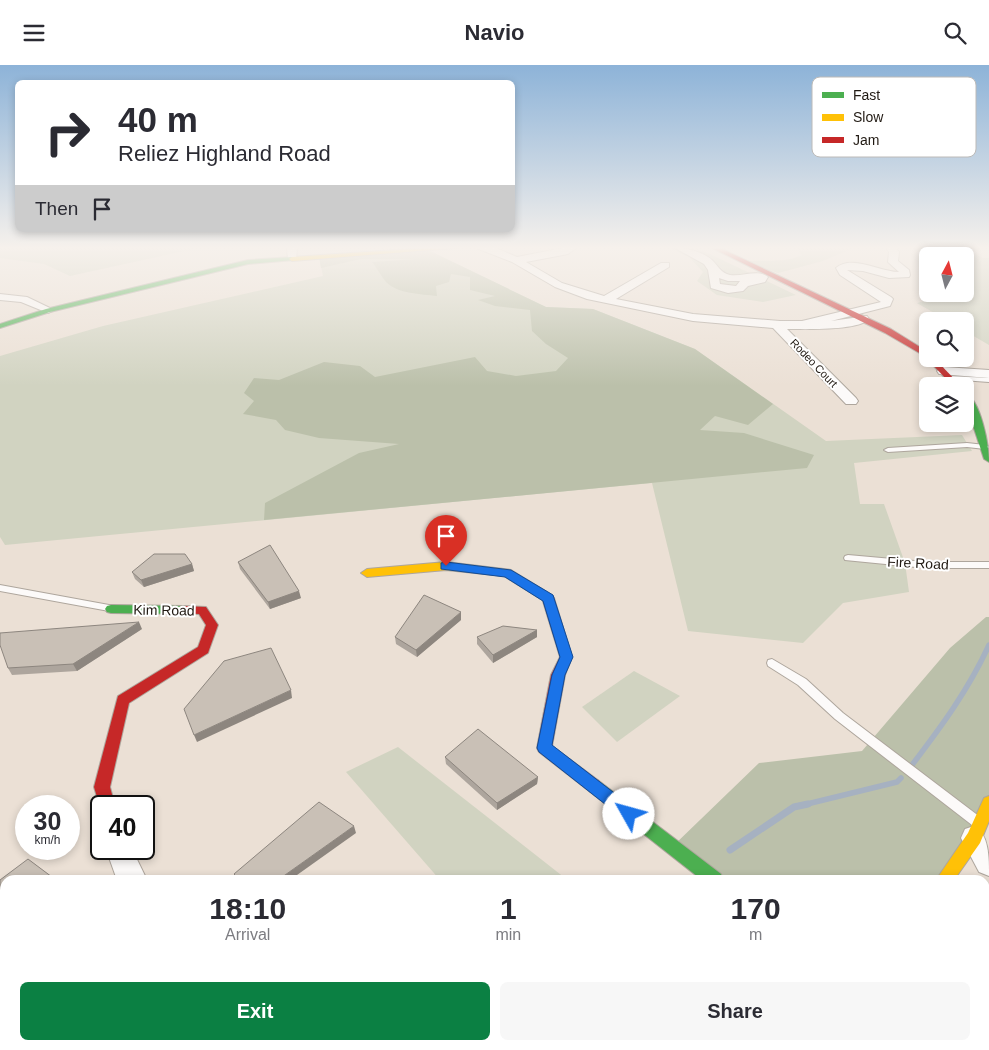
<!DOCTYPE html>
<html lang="en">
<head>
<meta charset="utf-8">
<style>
  body { margin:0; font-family:Arial,sans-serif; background:#f7f7f7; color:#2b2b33; height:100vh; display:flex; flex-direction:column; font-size:19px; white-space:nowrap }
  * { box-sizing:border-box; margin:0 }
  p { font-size:16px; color:#7c7c81 }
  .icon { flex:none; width:28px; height:28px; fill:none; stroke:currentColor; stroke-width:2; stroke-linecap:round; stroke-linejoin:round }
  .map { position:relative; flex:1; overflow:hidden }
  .side { position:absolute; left:0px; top:810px; width:990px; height:175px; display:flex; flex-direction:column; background:#fff; border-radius:15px 15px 0 0; box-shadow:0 2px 8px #0003 }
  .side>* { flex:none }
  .guide { position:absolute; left:15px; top:15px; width:500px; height:152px; border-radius:8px; box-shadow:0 2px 8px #0003; background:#fff; color:#2b2b33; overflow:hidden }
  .needle { width:32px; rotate:7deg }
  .tools { position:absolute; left:919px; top:182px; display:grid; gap:10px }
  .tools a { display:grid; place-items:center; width:55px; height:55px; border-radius:8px; background:#fff; box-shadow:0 2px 8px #0003; font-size:25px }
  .speed { position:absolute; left:15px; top:730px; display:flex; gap:10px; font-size:25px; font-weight:700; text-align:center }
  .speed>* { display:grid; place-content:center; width:65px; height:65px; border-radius:50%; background:#fff; box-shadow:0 2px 8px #0003; line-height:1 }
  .speed small { font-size:12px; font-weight:400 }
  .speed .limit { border:2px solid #111; border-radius:8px; background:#fff; color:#111 }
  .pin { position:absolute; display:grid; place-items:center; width:42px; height:42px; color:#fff; margin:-51px -21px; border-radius:50% 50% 50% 0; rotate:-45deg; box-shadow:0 0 5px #0007 }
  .pin .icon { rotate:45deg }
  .me { position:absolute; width:55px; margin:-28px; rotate:308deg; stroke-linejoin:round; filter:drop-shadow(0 0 4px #0008) }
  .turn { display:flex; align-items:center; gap:18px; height:105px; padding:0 20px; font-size:22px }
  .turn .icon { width:65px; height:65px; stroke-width:2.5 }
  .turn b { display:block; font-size:35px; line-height:42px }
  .then { display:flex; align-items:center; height:48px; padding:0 20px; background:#0003; gap:10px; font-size:19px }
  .eta { display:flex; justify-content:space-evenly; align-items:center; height:85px; text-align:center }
  .eta b { font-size:30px; font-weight:800; line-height:35px }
  .cta { display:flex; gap:10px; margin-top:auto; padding:10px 20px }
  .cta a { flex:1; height:58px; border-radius:8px; background:#0b8043; color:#fff; font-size:20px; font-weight:800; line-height:58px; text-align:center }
  .cta a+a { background:#f7f7f7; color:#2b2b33 }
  header { display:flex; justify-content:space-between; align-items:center; height:65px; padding:0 20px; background:#fff; font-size:22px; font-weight:800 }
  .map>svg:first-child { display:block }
  .green { fill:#d1d3c1 }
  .forest { fill:#bbc0aa }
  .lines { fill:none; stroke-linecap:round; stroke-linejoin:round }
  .stream-far1 { stroke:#a6b1c1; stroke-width:5.5 }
  .stream { stroke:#a6b1c1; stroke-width:7 }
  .lane-casing { stroke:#aea69d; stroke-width:2 }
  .street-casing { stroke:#aea69d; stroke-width:2 }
  .fast-casing { stroke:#aea69d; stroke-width:2 }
  .slow-casing { stroke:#aea69d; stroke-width:2 }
  .jam-casing { stroke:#aea69d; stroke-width:2 }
  .lane { fill:#fcfaf9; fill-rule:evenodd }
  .street { fill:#fcfaf9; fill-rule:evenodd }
  .fast { fill:#4caf50; fill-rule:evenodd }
  .slow { fill:#ffc107; fill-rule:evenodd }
  .jam { fill:#c62828; fill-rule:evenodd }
  .wall { fill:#ada59d }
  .shaded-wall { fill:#8d867f }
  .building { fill:#c9c0b6; stroke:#8d867f }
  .route { fill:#1a73e8; stroke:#114b97 }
  .labels { text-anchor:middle; stroke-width:4; stroke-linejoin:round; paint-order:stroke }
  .far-street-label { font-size:11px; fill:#201912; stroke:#fff }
  .street-label { font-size:14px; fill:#201912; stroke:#fff }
  .key { fill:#fff; stroke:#bcbab8; stroke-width:1 }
  .key-label { font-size:14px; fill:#201912 }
</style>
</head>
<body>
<header><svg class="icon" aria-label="menu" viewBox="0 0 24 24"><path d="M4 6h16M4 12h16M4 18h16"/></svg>Navio<svg class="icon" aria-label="search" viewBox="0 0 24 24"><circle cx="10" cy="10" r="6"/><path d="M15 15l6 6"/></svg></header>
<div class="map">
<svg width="989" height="985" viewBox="0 0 989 985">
  <rect width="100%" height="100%" fill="#ebe0d5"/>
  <g class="green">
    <polygon points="0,183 198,183 70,211 44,199 0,193"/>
    <polygon points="669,183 697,183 796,230 763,237 717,230 697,216 703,207 689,192"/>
    <path d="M796 183H853L823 196 778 208 744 197C764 194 784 199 802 190Z"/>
    <polygon points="428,185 546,242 593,244 695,284 826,376 962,370 972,386 854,398 860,439 884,439 905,498 909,527 843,538 803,578 688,566 652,418 5,480 0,472 0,291 103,261 323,211 319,192"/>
    <polygon points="968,186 983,193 989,193 989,280 965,266 965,256 948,256 917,238 952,229 965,229"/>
    <polygon points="634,606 680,631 617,677 582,642"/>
    <polygon points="398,682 565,813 440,815 346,707"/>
  </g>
  <g class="forest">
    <path d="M428 185 546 242 593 244 695 284 773 339 748 360 715 351 700 365 744 368 814 390 807 403 264 455 265 438 359 388 399 379 319 373 285 365 276 355 243 349 254 336 244 328 254 313 279 315 324 297 360 301 375 312 475 292 487 306 516 311 556 306 568 293 546 279 532 266 530 245 495 241 478 235 495 231 470 225V212L451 209 449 217 436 221 437 231C421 229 398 229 386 217 381 211 377 203 372 197L417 194H361L321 203 319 192Z"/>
    <polygon points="986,552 989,552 989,738 944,815 715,815 672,782 759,698 862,686 950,583"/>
    <polygon points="667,980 712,980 722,985 655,985"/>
  </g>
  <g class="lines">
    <g class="stream-far1">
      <path d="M912 700C941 662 969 624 989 580"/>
      <polyline points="803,740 897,717 901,713"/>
    </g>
    <polyline class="stream" points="730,785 794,742 808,739"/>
    <defs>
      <g id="lane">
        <polygon points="950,311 989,313 989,317 948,314 947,313"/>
        <polygon points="967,378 985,380 989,382 985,384 967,382 888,387 884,385 888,383"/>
        <polygon points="848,490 926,497 989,497 989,503 926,503 845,495 844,493 845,491"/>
        <polygon points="0,520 109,540 112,541 114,543 112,545 109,546 0,526"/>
        <polygon points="772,594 806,614 843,648 980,752 982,756 980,760 976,762 972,760 835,654 798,620 768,601 767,598 768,595"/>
      </g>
      <g id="street">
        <polygon points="287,183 297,183 296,195 288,195"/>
        <path d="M476 183H496L517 192 563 183H576L568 189 526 197 562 218 604 231 661 198H669V202L616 234 693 249 780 256H802L881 237 840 210 836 203C851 189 881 207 899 207L888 197 889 187 886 183H896L899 187 898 196 909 205 910 210 909 212 889 213 863 206 847 205 891 232 893 234 890 241 831 256 867 251 869 254C858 266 804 264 787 264L856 333 858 336 856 339H846L773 263 693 256 587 234 555 222 512 197Z"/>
        <path d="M675 183C687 183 703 187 712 195 718 201 721 208 730 210 741 212 759 204 768 212L765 217 748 221 743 226 728 228 711 223 708 205 704 199ZM719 213 728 216H740L736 221 720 219Z"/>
        <polygon points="0,229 27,232 54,245 48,248 21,237 0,235"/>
        <polygon points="944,302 989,305 989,313 939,309 937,306"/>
        <path d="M974 761C989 769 989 792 989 811L979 807 961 773 965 764Z"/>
        <polygon points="106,784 132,784 147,815 117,815"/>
        <polygon points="240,980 273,980 275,985 242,985"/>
      </g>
      <g id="fast">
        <polygon points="292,192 295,194 294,195 248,199 50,247 0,263 0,259 46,244 248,195"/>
        <path d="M965 328C981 335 989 381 989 397L984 394 965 336Z"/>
        <polygon points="111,540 183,541 187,542 189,545 187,548 183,549 111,548 107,547 105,544 107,541"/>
        <polygon points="594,714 599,716 721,809 723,815 702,815 589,726 586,721 589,716"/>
        <polygon points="985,820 989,821 989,838 985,837"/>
      </g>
      <g id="slow">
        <polygon points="424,183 456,183 292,196 289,194 292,192"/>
        <polygon points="446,497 511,505 552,530 554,533 552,536 544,536 504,511 446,505 367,512 361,508 367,504"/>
        <polygon points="989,731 989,756 980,778 954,815 936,815 968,768 984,733"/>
      </g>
      <g id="jam">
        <polygon points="712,183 720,183 891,264 928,287 928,293 885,268"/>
        <polygon points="927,294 935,294 961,321 953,321"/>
        <polygon points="548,529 554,533 572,592 565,610 552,681 599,716 602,721 599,726 594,728 589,726 539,687 537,683 551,610 560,592 542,533"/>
        <polygon points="183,541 206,542 218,560 209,585 208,588 129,638 110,722 115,741 101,741 101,745 94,722 118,631 198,582 206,560 199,549 179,548 177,545 179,542"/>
        <polygon points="825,980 846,980 844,985 823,985"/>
      </g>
    </defs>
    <use href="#lane" class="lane-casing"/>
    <use href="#street" class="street-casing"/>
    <use href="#fast" class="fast-casing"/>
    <use href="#slow" class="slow-casing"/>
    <use href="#jam" class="jam-casing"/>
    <use href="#lane" class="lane"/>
    <use href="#street" class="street"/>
    <use href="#fast" class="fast"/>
    <use href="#slow" class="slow"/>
    <use href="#jam" class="jam"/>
  </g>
  <g class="wall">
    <polygon points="238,497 301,533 270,544 240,504"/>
    <polygon points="192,499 194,506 144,522 135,514 132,507"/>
    <polygon points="461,555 417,592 396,579 395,572"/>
    <polygon points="142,564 77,606 12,610 8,603"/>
    <polygon points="537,565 537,572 493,598 477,579 477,572"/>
    <polygon points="445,692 538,712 537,719 497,745 446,699"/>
  </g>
  <g class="shaded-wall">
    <polygon points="192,499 194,506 144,522 141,515"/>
    <polygon points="299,526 301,533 270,544 268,537"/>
    <polygon points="461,547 461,555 417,592 416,585"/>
    <polygon points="139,557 142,564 77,606 73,599"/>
    <polygon points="537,565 537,572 493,598 493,590"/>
    <polygon points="291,625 292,633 197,677 194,670"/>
    <polygon points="538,712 537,719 497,745 497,738"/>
    <polygon points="354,761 356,768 290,815 278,815"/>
  </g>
  <g class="building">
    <polygon points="270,480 299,526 268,537 238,497"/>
    <polygon points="154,489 185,489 192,499 141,515 132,507"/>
    <polygon points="424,530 461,547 416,585 395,572"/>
    <polygon points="139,557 73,599 8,603 0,580 0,568"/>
    <polygon points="503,561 537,565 493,590 477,572"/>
    <polygon points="271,583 291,625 194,670 184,644 224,596"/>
    <polygon points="478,664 538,712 497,738 445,692"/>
    <polygon points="319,737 354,761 278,815 240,815 234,809"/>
    <polygon points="28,794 56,815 5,815 5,873 0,868 0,815"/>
  </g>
  <linearGradient id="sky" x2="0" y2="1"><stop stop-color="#8db3d8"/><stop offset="0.57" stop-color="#f6f1ec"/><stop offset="1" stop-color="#f6f1ec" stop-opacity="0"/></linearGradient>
  <rect width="989" height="321" fill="url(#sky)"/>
  <polygon class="route" points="446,497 511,505 553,530 573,592 565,610 552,680 635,744 637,749 635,754 629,756 624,754 539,687 537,683 552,610 560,592 543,536 505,512 441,504 441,498"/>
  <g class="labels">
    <g class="far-street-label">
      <text transform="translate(814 298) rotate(46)" y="4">Rodeo Court</text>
    </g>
    <g class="street-label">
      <text transform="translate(918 498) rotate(3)" y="5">Fire Road</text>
      <text transform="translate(164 545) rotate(1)" y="5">Kim Road</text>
    </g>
  </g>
  <rect x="812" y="12" width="164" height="80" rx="8" class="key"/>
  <rect x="822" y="27" width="22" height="6" fill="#4caf50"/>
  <rect x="822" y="49" width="22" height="7" fill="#ffc107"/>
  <rect x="822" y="72" width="22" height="6" fill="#c62828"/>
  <g class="key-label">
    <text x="853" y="35">Fast</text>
    <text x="853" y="57">Slow</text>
    <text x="853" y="80">Jam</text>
  </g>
</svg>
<div class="tools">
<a><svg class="needle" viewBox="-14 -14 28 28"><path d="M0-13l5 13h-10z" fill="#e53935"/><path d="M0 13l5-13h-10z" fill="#7c7c81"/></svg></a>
<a><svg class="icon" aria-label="search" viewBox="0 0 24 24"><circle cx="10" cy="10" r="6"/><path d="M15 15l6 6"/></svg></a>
<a><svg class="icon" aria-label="layers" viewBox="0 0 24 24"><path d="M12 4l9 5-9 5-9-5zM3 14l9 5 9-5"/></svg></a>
</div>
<div class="speed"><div>30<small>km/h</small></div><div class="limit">40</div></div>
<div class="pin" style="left:446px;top:501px;background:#d93025"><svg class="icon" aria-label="arrive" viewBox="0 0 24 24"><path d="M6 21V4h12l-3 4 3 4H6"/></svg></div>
<svg class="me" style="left:629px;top:749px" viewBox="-20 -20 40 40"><circle r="19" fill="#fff"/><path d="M0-13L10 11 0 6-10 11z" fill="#1a73e8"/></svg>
<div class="guide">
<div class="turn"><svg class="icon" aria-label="right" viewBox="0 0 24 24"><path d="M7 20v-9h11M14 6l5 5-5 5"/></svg><div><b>40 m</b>Reliez Highland Road</div></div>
<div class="then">Then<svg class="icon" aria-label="arrive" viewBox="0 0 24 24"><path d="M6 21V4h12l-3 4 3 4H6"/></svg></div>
</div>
<section class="side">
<div class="eta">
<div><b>18:10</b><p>Arrival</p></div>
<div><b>1</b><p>min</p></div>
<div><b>170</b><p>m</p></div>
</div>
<div class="cta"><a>Exit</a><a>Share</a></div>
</section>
</div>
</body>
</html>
